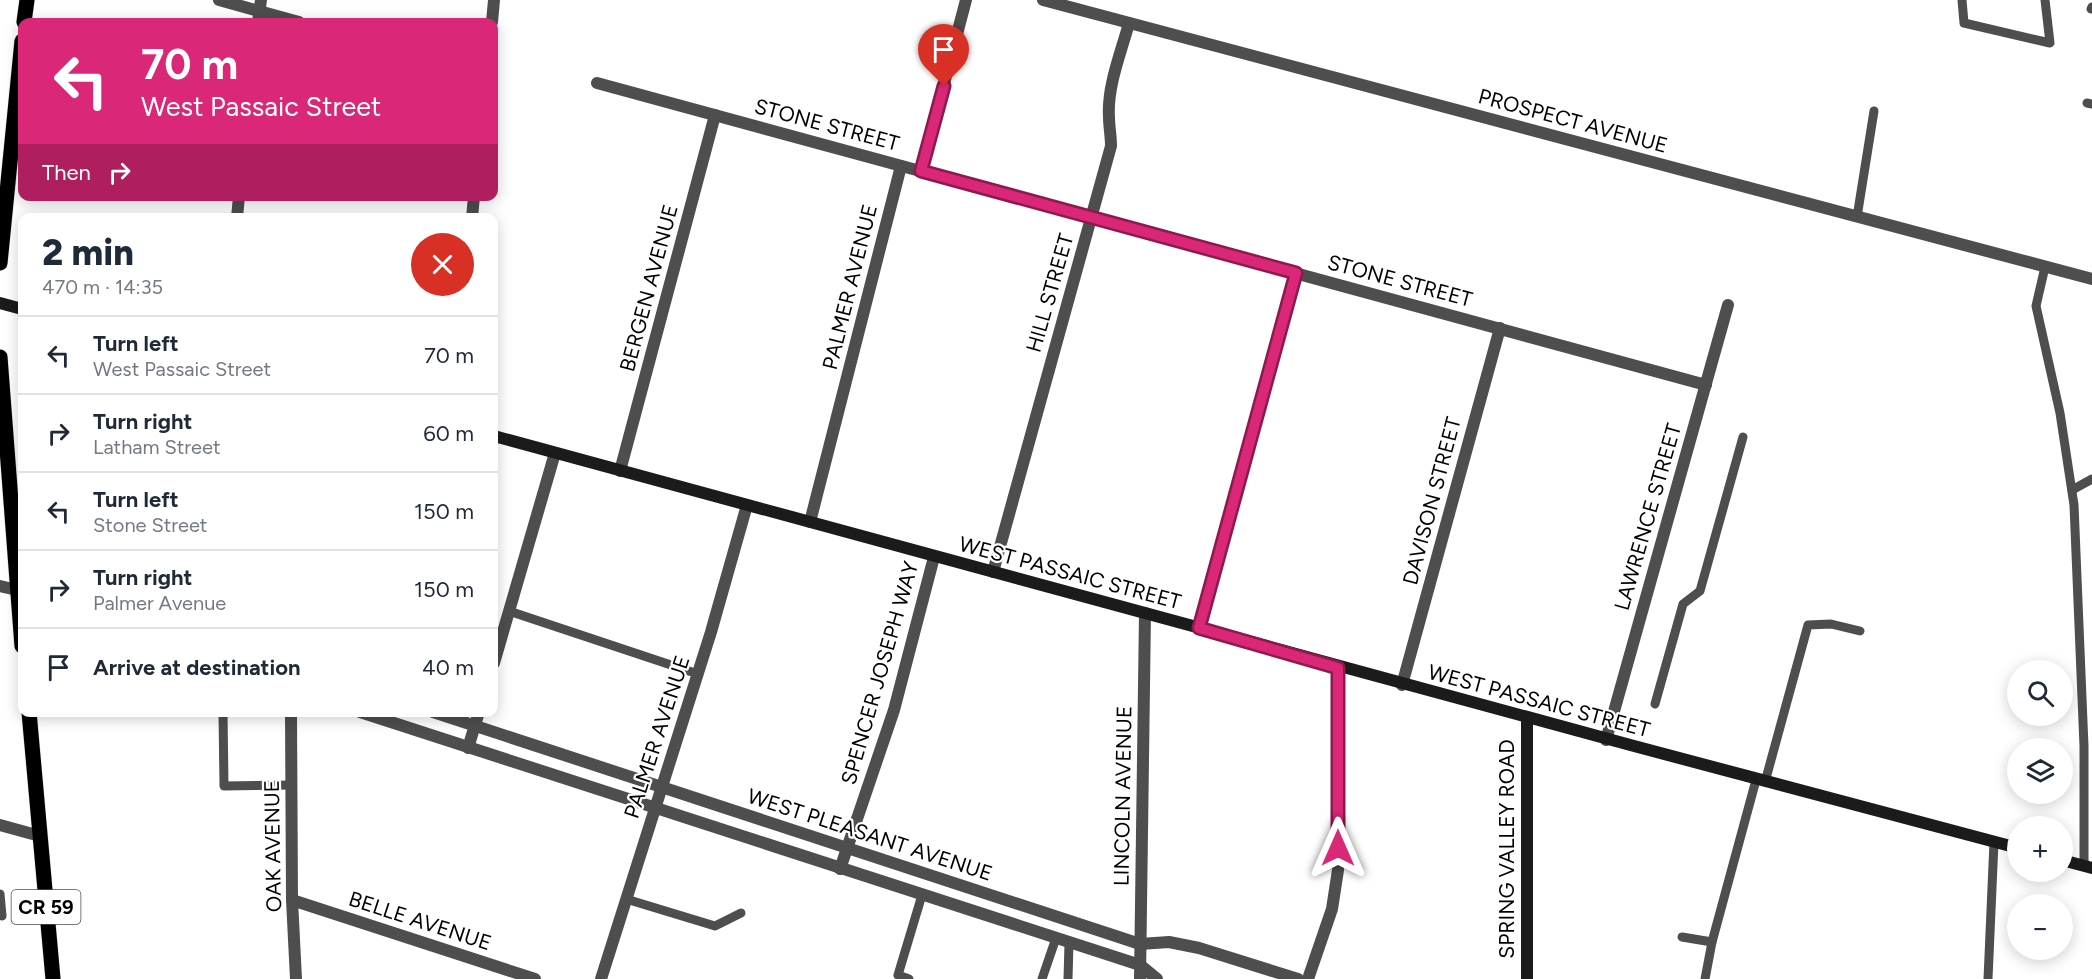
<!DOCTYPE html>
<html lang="en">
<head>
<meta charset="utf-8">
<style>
  body { margin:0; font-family:Figtree,sans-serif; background:#f6f6f7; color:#1f2937; height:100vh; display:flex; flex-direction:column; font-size:22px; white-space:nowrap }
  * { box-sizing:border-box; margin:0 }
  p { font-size:20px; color:#747a83 }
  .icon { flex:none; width:33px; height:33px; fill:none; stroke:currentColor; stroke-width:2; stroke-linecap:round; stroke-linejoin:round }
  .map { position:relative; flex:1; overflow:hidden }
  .side { position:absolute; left:18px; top:213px; width:480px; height:504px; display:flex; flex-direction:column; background:#fff; border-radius:12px; box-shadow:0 3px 15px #0003 }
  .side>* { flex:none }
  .top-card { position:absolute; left:18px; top:18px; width:480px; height:183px; border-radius:12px; box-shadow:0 3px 15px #0003; background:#db2777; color:#fff; overflow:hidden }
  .fabs { position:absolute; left:2007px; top:660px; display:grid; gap:12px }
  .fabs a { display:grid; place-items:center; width:66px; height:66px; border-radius:50%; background:#fff; box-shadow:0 3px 15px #0003; font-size:30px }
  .pin { position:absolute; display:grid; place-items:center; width:51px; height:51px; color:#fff; margin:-62px -26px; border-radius:50% 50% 50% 0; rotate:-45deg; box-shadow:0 0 6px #0007 }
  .pin .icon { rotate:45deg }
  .me { position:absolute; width:66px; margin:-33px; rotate:0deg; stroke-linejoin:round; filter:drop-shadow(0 0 4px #0008) }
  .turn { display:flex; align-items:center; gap:21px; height:126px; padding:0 24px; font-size:27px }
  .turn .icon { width:78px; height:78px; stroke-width:2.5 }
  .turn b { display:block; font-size:42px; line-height:51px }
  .then { display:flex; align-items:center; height:57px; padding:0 24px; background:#0003; gap:12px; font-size:22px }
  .round { display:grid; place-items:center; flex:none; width:63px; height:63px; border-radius:32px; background:#f6f6f7 }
  .summary { display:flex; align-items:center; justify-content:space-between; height:102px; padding:0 24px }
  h1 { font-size:36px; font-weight:800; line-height:45px }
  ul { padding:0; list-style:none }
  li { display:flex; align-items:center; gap:18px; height:78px; padding:0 24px; border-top:2px solid #e0e1e3 }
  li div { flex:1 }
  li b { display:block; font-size:22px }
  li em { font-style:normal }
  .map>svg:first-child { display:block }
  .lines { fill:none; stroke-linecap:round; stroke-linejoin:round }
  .primary-casing { stroke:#dbdbdb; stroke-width:16 }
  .lane { stroke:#4e4e4e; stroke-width:9 }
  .street { stroke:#4e4e4e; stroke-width:12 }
  .secondary { stroke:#1b1b1b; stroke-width:12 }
  .primary { stroke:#000; stroke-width:15 }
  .route-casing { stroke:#8e194d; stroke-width:15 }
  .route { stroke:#db2777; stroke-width:10 }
  .labels { text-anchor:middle; stroke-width:4.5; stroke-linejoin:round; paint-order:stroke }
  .shield { fill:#fff; stroke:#4c4c4c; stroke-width:1.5 }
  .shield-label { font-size:20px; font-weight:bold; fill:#000 }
  .street-label { font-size:21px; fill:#000; stroke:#fff }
</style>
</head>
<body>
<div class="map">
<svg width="2092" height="979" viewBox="0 0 2092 979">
  <rect width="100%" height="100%" fill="#fff"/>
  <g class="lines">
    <defs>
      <g id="primary">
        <polyline points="24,22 27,0"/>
        <polyline points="0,263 22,41"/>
        <polyline points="0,357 22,646"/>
        <polyline points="29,712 53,979"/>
      </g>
    </defs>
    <use href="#primary" class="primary-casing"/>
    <g class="lane">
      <polyline points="1962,0 1964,23 2050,43 2045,0"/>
      <polyline points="2091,9 2092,7"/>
      <polyline points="2087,103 2092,104"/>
      <polyline points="1857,217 1874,111"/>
      <polyline points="2045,267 2036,306 2060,413 2074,505 2084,746 2084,866"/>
      <polyline points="2072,490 2092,479"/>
      <polyline points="509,611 698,674"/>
      <polyline points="1655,704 1683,604 1700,591 1743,437"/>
      <polyline points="223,712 224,786 292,785"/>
      <polyline points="1765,782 1808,625 1831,624 1860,631"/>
      <polyline points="0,894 2,916"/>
      <polyline points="626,899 715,926 741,913"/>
      <polyline points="1682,937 1712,942"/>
      <polyline points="909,979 898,975 922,895"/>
      <polyline points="1042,979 1056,938"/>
      <polyline points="1068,979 1069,943"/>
      <polyline points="1705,979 1712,942 1756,780"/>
      <polyline points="1988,979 1994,842"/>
    </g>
    <g class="street">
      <polyline points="219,0 299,22"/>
      <polyline points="1043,0 2092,279"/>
      <polyline points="258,22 261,0"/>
      <polyline points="492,22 494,0"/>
      <polyline points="597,83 1706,385"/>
      <polyline points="921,171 966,0"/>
      <polyline points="237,218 239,196"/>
      <polyline points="472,218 474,196"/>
      <polyline points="620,471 715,115"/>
      <polyline points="810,522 901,166"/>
      <path d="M993 572 1111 146C1111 135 1109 127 1109 117 1107 86 1121 53 1129 23"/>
      <polyline points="0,586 17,590 22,590"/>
      <polyline points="1199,628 1296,273"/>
      <polyline points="494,663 555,453"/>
      <polyline points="1402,685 1500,328"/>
      <polyline points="291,712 292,900 296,979"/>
      <polyline points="360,712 1140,965 1157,979"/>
      <polyline points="433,712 1140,944 1169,942 1199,948 1298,979"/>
      <polyline points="1606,740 1728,305"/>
      <polyline points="468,748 479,712"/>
      <polyline points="0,825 40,836"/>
      <polyline points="840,869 894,710 934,557"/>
      <polyline points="292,900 535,979"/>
      <polyline points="601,979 711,632 747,505"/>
      <polyline points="1140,979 1145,613"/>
      <polyline points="1308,979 1332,909 1338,870 1338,668"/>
    </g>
    <g class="secondary">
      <polyline points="0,303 22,309"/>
      <path d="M494 436C1001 575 1509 714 2018 848"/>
      <polyline points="2062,860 2092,868"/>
      <polyline points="1527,979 1527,719"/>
    </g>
    <use href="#primary" class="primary"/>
  </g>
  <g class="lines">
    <defs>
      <polyline id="route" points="944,86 921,171 1296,273 1199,628 1338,668 1338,848"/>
    </defs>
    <use href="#route" class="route-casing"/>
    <use href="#route" class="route"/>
  </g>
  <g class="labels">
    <rect class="shield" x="11.5" y="890" width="69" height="34" rx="4.5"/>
    <g class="shield-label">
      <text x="46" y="914">CR 59</text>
    </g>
    <g class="street-label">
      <text transform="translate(1573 121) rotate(15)" y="7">PROSPECT AVENUE</text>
      <text transform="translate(827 125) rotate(15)" y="7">STONE STREET</text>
      <text transform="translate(1400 281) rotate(15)" y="7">STONE STREET</text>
      <text transform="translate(850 287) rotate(-76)" y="7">PALMER AVENUE</text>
      <text transform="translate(649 288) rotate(-75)" y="7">BERGEN AVENUE</text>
      <text transform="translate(1050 293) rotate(-74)" y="7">HILL STREET</text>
      <text transform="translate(1432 501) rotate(-75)" y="7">DAVISON STREET</text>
      <text transform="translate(1648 517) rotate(-74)" y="7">LAWRENCE STREET</text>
      <text transform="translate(1070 573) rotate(15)" y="7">WEST PASSAIC STREET</text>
      <text transform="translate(880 673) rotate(-74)" y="7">SPENCER JOSEPH WAY</text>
      <text transform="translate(1539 701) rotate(15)" y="7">WEST PASSAIC STREET</text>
      <text transform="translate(657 737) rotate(-72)" y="7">PALMER AVENUE</text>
      <text transform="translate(1123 796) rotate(-89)" y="7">LINCOLN AVENUE</text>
      <text transform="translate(870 835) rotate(18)" y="7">WEST PLEASANT AVENUE</text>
      <text transform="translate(273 846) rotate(-91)" y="7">OAK AVENUE</text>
      <text transform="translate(1507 849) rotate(-90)" y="7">SPRING VALLEY ROAD</text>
      <text transform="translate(420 921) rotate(18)" y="7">BELLE AVENUE</text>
    </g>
  </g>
</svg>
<div class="fabs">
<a><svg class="icon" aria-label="search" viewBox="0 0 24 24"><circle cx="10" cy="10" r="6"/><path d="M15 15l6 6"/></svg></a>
<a><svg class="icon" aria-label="layers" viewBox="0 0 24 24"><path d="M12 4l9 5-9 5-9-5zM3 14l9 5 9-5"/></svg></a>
<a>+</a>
<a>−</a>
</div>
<div class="pin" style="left:944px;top:86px;background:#d93025"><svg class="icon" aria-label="arrive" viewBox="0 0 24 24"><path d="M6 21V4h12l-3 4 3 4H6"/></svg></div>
<svg class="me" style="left:1338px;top:848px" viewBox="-20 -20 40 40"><path d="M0-17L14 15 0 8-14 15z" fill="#db2777" stroke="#fff" stroke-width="4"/></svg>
<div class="top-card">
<div class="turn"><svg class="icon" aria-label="left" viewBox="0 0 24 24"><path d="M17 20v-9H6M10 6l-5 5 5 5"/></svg><div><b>70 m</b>West Passaic Street</div></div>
<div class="then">Then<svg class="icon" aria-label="right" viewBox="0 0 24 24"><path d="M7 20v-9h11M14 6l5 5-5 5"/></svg></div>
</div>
<section class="side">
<div class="summary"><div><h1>2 min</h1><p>470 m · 14:35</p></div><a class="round" style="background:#d93025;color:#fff"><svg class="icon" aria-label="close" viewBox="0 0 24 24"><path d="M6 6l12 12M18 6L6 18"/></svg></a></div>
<ul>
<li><svg class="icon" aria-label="left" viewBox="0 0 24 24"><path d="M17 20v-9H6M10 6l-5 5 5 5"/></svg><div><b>Turn left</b><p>West Passaic Street</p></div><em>70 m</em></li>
<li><svg class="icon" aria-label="right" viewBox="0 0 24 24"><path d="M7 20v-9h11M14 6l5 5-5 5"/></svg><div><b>Turn right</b><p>Latham Street</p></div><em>60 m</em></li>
<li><svg class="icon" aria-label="left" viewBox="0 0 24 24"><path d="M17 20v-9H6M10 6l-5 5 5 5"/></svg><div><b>Turn left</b><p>Stone Street</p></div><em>150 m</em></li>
<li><svg class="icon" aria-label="right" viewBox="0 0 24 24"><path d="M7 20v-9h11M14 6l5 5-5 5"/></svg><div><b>Turn right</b><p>Palmer Avenue</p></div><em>150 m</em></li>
<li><svg class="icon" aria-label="arrive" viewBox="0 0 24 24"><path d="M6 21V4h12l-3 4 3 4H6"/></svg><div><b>Arrive at destination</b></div><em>40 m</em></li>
</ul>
</section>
</div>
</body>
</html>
